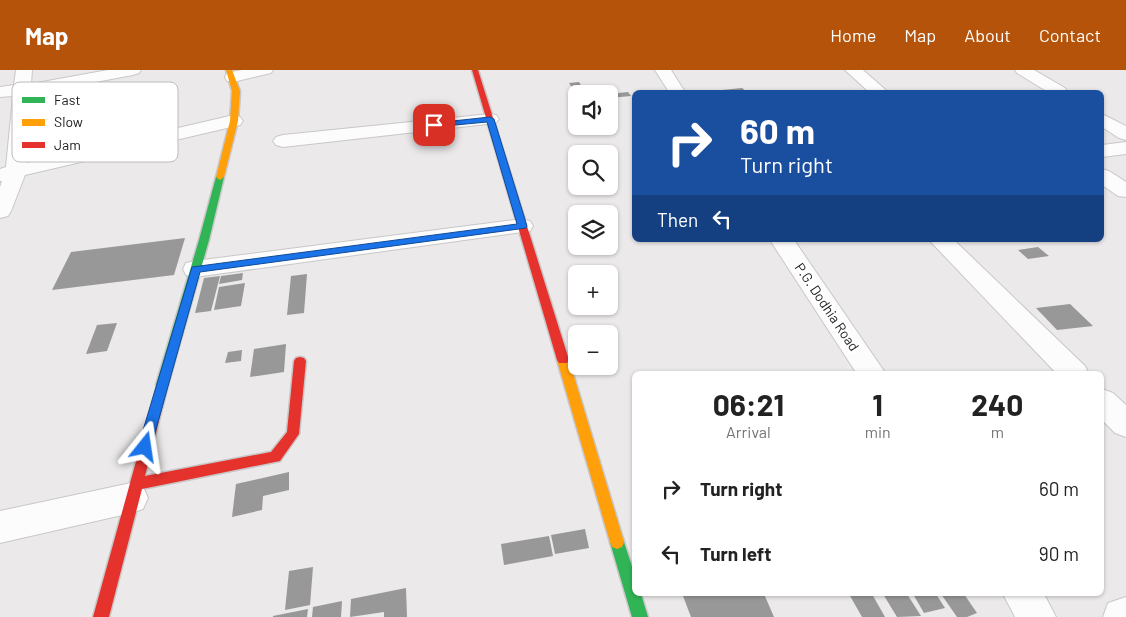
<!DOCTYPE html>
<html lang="en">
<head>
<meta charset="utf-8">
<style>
  body { margin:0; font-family:Barlow,sans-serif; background:#f2f2f2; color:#222; height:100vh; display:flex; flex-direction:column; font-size:19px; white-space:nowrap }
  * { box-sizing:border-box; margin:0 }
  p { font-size:16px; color:#767676 }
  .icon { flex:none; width:28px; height:28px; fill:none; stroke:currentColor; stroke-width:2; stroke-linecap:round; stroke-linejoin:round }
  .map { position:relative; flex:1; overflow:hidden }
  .details { position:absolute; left:632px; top:301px; width:472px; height:225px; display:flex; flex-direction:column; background:#fff; border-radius:8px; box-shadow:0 1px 4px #0004 }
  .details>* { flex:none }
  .top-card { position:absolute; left:632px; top:20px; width:472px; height:152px; border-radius:8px; box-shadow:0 1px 4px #0004; background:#1a4fa0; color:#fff; overflow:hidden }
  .fabs { position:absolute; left:568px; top:15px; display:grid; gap:10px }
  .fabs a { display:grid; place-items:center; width:50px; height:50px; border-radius:8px; background:#fff; box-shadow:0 1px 4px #0004; font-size:25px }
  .pin { position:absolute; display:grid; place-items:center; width:42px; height:42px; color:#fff; margin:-21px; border-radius:10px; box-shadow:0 2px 8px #0006 }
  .me { position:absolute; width:55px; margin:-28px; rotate:15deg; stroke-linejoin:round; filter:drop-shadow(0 0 4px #0008) }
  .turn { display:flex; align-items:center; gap:18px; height:105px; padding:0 25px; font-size:22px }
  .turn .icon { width:65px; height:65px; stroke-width:2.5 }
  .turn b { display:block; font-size:35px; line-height:42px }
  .then { display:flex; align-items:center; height:48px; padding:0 25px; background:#0003; gap:10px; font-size:19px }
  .eta { display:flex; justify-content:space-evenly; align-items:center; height:85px; text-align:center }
  .eta b { font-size:30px; font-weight:700; line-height:35px }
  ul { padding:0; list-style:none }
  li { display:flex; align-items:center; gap:15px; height:65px; padding:0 25px }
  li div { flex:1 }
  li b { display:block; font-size:19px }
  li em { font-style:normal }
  header { display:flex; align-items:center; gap:30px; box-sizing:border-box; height:70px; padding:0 25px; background:#b45309; color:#fff }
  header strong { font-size:24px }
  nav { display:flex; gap:28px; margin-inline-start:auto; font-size:18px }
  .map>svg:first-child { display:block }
  .building { fill:#989898 }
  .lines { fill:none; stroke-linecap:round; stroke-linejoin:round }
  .street-casing { stroke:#c9c7c8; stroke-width:2 }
  .fast-casing { stroke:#c9c7c8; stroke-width:3 }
  .slow-casing { stroke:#c9c7c8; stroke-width:3 }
  .jam-casing { stroke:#c9c7c8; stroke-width:3 }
  .street { fill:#fcfcfc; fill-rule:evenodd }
  .fast { fill:#30b455; fill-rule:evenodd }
  .slow { fill:#ff9f0a; fill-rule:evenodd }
  .jam { fill:#e5322d; fill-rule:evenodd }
  .route { fill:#1a73e8; stroke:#114b97 }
  .labels { text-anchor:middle; stroke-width:5; stroke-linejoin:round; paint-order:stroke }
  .street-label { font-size:14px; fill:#222022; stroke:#fff }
  .key { fill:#fff; stroke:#bdbcbd; stroke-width:1 }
  .key-label { font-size:14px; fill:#222022 }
</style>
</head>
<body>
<header>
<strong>Map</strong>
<nav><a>Home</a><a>Map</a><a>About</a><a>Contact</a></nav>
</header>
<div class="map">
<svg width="1126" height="547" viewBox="0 0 1126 547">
  <rect width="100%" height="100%" fill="#ebe9ea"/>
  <g class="building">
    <polygon points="579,12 586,24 576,24 569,13"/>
    <polygon points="742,18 747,22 712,22 712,21"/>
    <polygon points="628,22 631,26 609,28 609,24"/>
    <polygon points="185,168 174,205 52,220 71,182"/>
    <polygon points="1038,177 1049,186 1028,189 1018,180"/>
    <polygon points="243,203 242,210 219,214 221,206"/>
    <polygon points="307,204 304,243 287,245 291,206"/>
    <polygon points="220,206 211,241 195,243 204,208"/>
    <polygon points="245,213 241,236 214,240 219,217"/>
    <polygon points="1070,234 1093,256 1057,260 1036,238"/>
    <polygon points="117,253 107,281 86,284 97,255"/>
    <polygon points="286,274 284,302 250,307 254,279"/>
    <polygon points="242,280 241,291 225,293 228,282"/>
    <polygon points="289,402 289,420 263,426 262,440 232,447 236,414"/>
    <polygon points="585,459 589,478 555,484 551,465"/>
    <polygon points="549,466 553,486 504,495 501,474"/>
    <polygon points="313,497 310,535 285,540 289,501"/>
    <polygon points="406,518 407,547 384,547 384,542 350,547 351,529"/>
    <polygon points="693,524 764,524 774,547 691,547 683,526"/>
    <polygon points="849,524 872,524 885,547 862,547"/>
    <polygon points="883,524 907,524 921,546 897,547"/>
    <polygon points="913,524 936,524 945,538 924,543"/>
    <polygon points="941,524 964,524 977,543 967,547 957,547"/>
    <polygon points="342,531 341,547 312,547 313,537"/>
    <polygon points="308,539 307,547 273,547 273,546"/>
  </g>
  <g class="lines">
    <defs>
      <g id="street">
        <polygon points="16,0 32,0 31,14 108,0 141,0 139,3 133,5 31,24 27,93 234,45 240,47 243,51 240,55 25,105 11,141 8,146 0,148 0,117 2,111 0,111 0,99 6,97 13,26 0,27 0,17 14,15"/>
        <polygon points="242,0 273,0 271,3 233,12 227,11 225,7 227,3"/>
        <polygon points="655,0 671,0 685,22 669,22"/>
        <polygon points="845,0 863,0 888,22 869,22"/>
        <polygon points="1015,0 1034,0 1065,18 1068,22 1048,22 1017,3"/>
        <polygon points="490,44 496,45 499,49 496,53 283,77 276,75 273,71 276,67 283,65"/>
        <polygon points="1102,44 1126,56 1126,70 1119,68 1102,57"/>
        <polygon points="1126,72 1126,84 1102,87 1102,75"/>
        <polygon points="1102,99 1109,101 1126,112 1126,127 1118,126 1102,115"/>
        <polygon points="522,149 530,151 533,156 530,161 195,207 186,205 183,199 186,193 195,191"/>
        <polygon points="770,170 794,170 886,304 857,304"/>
        <polygon points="929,170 954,170 1085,296 1089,304 1057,304"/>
        <polygon points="1102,319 1113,323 1126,335 1126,367 1115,363 1102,350"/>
        <polygon points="131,413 143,417 148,428 143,439 131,443 0,473 0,441"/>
        <polygon points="1003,524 1044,524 1056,547 1015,547"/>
        <polygon points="1126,527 1126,547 1103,547 1108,533"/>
      </g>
      <g id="fast">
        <polygon points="220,104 224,107 209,170 168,315 166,318 158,318 156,315 199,170 216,107"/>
        <polygon points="617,465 622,467 624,472 635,506 635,524 641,524 648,547 632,547 610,472 612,467"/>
      </g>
      <g id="slow">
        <polygon points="226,0 232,0 240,21 238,51 224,107 220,110 216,107 230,51 232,21"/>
        <polygon points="563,286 567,287 569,290 624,472 622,477 617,479 612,477 610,472 557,290 559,287"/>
      </g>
      <g id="jam">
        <polygon points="472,0 478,0 569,290 567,293 559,293 557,290"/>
        <polygon points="300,287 304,288 306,291 299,364 280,391 142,419 109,547 93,547 158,312 166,312 168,315 145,406 271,382 287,362 294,291 296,288"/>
      </g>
    </defs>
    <use href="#street" class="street-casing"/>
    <use href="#fast" class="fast-casing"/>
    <use href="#slow" class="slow-casing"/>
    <use href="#jam" class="jam-casing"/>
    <use href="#street" class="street"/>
    <use href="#fast" class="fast"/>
    <use href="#slow" class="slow"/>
    <use href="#jam" class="jam"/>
  </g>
  <polygon class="route" points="490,47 494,49 527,156 526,158 200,202 151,377 149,381 145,383 140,381 138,377 192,197 517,154 487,52 434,57 430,55 434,53"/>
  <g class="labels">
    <g class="street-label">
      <text transform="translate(827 237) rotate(56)" y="5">P.G. Dodhia Road</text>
    </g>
  </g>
  <rect x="12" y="12" width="166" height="80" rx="8" class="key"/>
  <rect x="22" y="27" width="23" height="6" fill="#30b455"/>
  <rect x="22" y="49" width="23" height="7" fill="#ff9f0a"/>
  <rect x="22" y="72" width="23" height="6" fill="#e5322d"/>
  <g class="key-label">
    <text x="54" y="35">Fast</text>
    <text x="54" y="57">Slow</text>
    <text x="54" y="80">Jam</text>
  </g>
</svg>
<div class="fabs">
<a><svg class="icon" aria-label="sound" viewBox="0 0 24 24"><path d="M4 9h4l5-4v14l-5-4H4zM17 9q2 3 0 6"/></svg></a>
<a><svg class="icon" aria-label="search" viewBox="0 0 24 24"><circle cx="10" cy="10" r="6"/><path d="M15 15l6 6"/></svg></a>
<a><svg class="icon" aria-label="layers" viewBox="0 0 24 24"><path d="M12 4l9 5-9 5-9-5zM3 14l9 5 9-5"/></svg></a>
<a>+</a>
<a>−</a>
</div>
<div class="pin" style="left:434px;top:55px;background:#d93025"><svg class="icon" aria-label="arrive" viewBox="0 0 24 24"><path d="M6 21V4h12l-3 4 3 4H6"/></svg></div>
<svg class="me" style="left:145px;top:377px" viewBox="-20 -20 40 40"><path d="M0-17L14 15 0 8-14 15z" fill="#1a73e8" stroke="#fff" stroke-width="4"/></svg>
<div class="top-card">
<div class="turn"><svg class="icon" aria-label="right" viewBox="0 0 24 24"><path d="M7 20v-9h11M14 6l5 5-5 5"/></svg><div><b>60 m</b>Turn right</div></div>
<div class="then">Then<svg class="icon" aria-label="left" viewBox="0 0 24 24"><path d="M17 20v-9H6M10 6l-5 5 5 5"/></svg></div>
</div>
<section class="details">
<div class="eta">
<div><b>06:21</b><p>Arrival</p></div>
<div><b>1</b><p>min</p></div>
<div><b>240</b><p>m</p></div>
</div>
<ul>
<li><svg class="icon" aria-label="right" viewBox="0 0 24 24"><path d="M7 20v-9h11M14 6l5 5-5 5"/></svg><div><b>Turn right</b></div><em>60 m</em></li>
<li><svg class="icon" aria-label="left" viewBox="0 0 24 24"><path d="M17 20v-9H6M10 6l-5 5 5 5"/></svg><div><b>Turn left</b></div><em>90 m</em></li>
</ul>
</section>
</div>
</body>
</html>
